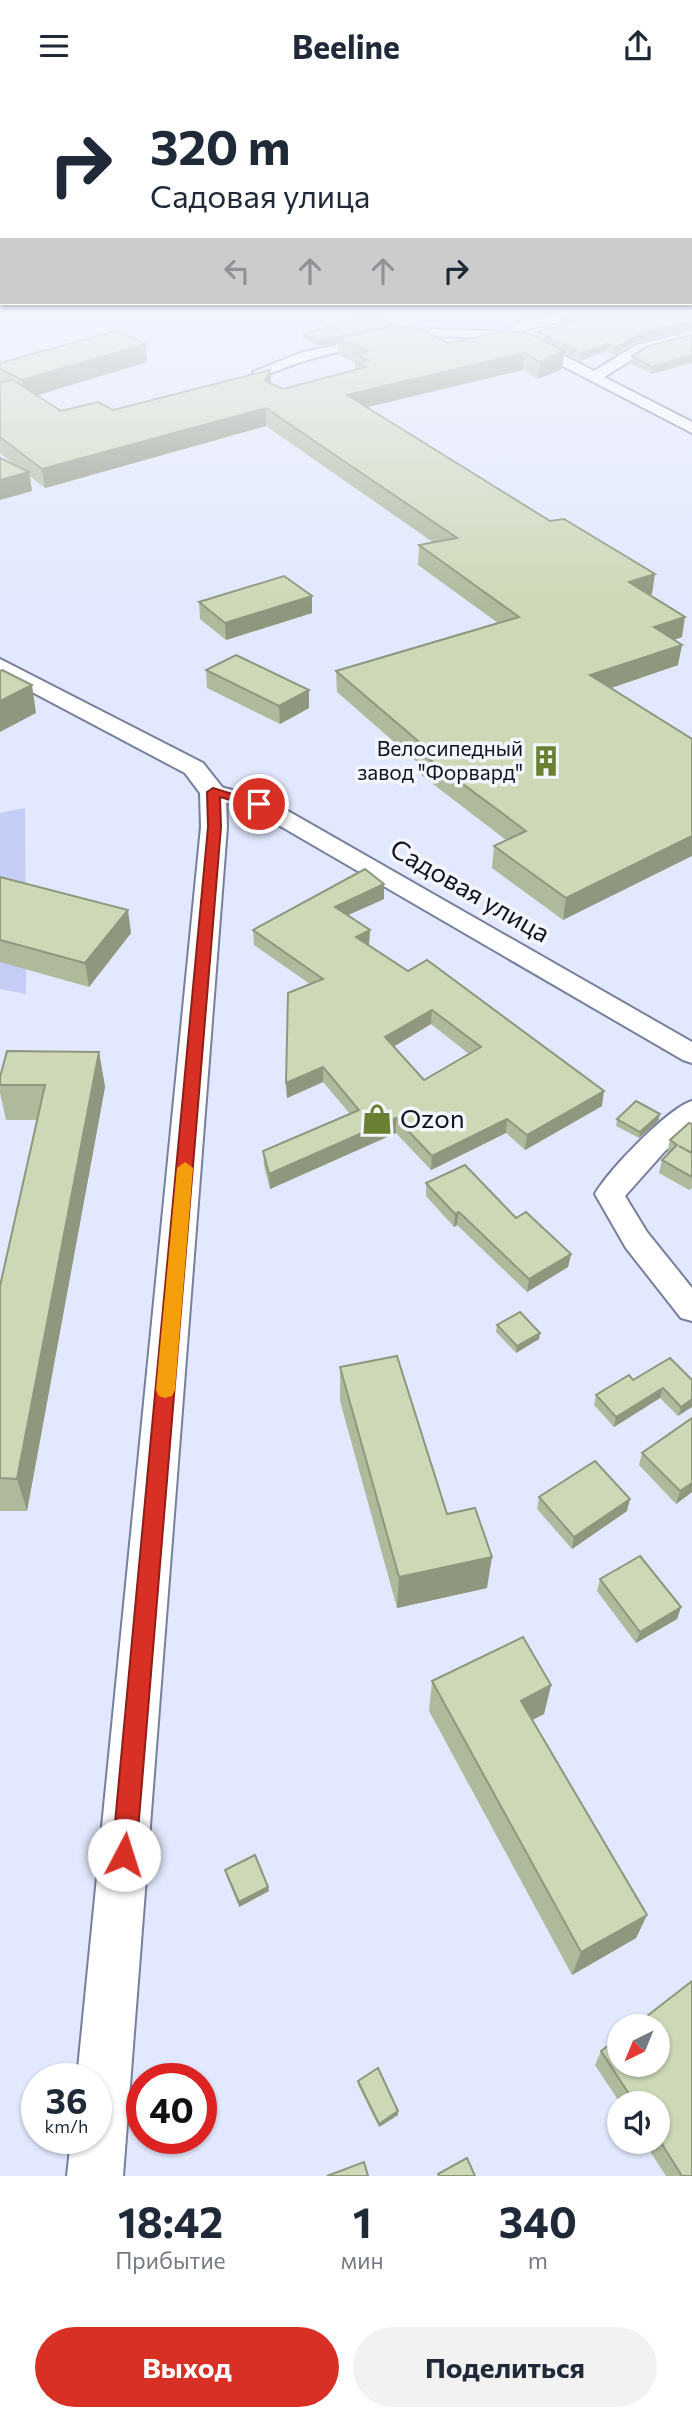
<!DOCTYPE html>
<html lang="ru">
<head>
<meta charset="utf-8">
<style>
  body { margin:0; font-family:Commissioner,sans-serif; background:#f2f2f3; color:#1f2937; height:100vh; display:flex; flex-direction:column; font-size:26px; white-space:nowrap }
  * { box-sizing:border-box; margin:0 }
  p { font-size:23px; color:#747a83 }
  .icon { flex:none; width:38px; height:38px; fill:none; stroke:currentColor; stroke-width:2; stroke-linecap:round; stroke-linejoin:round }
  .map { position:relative; height:2085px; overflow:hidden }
  .side { display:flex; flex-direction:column; background:#fff; flex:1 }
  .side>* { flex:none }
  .top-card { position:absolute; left:0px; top:0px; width:693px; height:214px; box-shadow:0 2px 5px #0004; background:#fff; color:#1f2937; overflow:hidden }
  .needle { width:46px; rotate:223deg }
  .controls { position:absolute; left:607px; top:1923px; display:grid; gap:14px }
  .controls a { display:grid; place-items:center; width:63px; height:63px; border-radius:50%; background:#fff; box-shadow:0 2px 5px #0004; font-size:35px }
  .speed { position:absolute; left:21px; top:1972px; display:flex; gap:14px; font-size:35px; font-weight:700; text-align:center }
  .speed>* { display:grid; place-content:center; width:91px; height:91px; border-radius:50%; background:#fff; box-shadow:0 2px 5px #0004; line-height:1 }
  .speed small { font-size:18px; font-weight:400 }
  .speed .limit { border:10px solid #d22; background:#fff; color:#111 }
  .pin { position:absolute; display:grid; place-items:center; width:60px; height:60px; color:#fff; margin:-30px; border:4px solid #fff; border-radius:50%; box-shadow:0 2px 7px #0007 }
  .me { position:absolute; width:77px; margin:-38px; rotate:5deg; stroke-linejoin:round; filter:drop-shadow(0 0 5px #0008) }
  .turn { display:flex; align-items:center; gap:24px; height:147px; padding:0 35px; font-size:32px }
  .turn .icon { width:91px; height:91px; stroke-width:2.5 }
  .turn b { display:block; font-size:49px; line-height:60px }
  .lanes { display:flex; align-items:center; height:66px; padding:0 35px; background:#0003; justify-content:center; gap:35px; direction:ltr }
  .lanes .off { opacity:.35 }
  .eta { display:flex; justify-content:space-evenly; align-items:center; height:119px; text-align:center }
  .eta b { font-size:42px; font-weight:700; line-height:49px }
  .primary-button { display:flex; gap:14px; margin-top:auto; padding:14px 35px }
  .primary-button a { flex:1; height:80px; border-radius:42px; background:#d93025; color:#fff; font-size:28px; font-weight:700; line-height:80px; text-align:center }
  .primary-button a+a { background:#f2f2f3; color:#1f2937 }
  header { display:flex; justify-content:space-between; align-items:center; height:91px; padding:0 35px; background:#fff; font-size:32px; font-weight:700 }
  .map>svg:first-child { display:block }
  .green { fill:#c3cdf5 }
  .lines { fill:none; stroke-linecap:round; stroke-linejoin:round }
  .minor-casing { stroke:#777f9e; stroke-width:4 }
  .tertiary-casing { stroke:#777f9e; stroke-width:4 }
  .minor { fill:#fff; fill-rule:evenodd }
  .tertiary { fill:#fff; fill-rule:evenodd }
  .wall { fill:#afba9d; fill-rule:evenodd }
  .shaded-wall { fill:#8f977f }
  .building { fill:#ccd8b6; stroke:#8f977f; stroke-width:2; fill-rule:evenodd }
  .route { fill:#d93025; stroke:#8d1f18; stroke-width:2 }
  .slow { fill:#f59e0b }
  .labels { text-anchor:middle; stroke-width:7; stroke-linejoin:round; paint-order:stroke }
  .far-poi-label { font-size:21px; fill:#10131f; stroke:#f4f6fd; text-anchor:end }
  .street-label { font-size:26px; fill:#10131f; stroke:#f4f6fd }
  .poi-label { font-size:26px; fill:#10131f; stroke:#f4f6fd; text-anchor:start }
</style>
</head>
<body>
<header><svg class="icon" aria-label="menu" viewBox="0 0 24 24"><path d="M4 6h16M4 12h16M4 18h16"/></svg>Beeline<svg class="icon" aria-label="share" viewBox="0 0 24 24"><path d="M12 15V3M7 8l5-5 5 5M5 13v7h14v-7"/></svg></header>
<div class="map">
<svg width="692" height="2085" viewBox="0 0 692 2085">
  <rect width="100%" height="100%" fill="#e2e8fd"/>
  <polygon class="green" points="25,717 26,903 0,898 0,722"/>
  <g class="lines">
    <defs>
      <g id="minor">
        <path d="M569 221H595L593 224 526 238 517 244 540 252 594 280 636 254 692 240V248L646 260 604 286 692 331V342L530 258C460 234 381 249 311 268 294 272 278 281 260 285L253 281 300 262 399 240 433 238 503 241 517 232Z"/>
        <polygon points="213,694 267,708 692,951 692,972 683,969 251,718 205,706 202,701 205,696"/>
        <path d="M692 1010V1036L665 1060 625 1105 647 1141 692 1197V1230L681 1227 626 1157 595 1103C608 1080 668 1017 692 1010Z"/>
      </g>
      <polygon id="tertiary" points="0,568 203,672 226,701 227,736 123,2085 67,2085 71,2048 96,2048 96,1988 77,1988 201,736 200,702 185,682 0,584"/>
    </defs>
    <use href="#minor" class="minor-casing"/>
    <use href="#tertiary" class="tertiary-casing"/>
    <use href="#minor" class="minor"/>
    <use href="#tertiary" class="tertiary"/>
  </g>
  <g class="wall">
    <polygon points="692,221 692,238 635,251 614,264 606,260 580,270 564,262 562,278 538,288 523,279 368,316 652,503 649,504 682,546 674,549 678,574 611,597 563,829 492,777 494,755 506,749 416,680 417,671 337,601 336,580 498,532 418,474 419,454 434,452 266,335 45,397 30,385 32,400 0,409 0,367 16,375 0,362 0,272 147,271 36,304 61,320 113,319 270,279 271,292 283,298 355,279 355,271 338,264 338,251 319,255 303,248 303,243 393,237 448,252 538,247 538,241 563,234 561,233 562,226"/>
    <polygon points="692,244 651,283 631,273 632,265"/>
    <polygon points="199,511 312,522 226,549 200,528"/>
    <polygon points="206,579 309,617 280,633 207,597"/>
    <polygon points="0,786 131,842 89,896 0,871"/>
    <path d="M384 808 348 824 370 839 369 853 368 854 602 1015 525 1059 506 1042 431 1079 396 1042 270 1098 264 1075 263 1060 350 1023 323 991 287 1007 286 992 310 893 254 854 253 839ZM431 933 469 963 424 989 394 955Z"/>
    <polygon points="99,961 105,996 27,1420 0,1420 0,1195 37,1029 6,1029 0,1002 0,986"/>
    <polygon points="660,1023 658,1030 639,1047 616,1035 617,1028"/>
    <polygon points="692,1033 692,1097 689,1099 659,1082 662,1069 668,1063 667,1062 670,1049"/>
    <polygon points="426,1092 516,1127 571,1163 568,1176 527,1201 457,1134 454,1136 426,1105"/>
    <polygon points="497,1234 540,1242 539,1248 516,1262 496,1241"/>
    <polygon points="340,1276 447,1423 487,1497 397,1517 340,1310"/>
    <polygon points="633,1289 692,1289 678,1325 660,1307 614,1336 594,1314 596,1304"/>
    <polygon points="692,1327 692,1401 676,1413 639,1374 642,1362"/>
    <polygon points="539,1406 627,1420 572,1458 537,1418"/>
    <polygon points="600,1488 681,1516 677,1528 636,1552 597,1500"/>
    <polygon points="432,1590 551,1594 544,1623 532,1629 647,1824 636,1847 572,1884 429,1620"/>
    <polygon points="225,1779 269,1800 239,1816 226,1784"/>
    <polygon points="692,1890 692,2085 666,2085 644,2051 658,2051 658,2012 620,2012 595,1974 601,1960 620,1946 620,1974 658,1974 658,1936 633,1936"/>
    <polygon points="358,1990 398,2024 379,2036 358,1994"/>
  </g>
  <g class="shaded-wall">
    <polygon points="542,221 556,221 542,224"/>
    <polygon points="692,230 691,237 635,251 614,264 615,257 636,244"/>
    <polygon points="393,234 393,239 338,247 338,251 319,255 319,250"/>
    <polygon points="146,253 147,271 25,308 22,289"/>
    <polygon points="607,253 606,260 580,270 581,262"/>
    <polygon points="564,260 562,278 538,288 540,271"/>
    <polygon points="524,262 523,279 347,321 347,304"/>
    <polygon points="692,264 692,272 651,283 652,276"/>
    <polygon points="270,279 271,296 265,290"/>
    <polygon points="266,317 266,335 45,397 42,378"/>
    <polygon points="29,381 32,400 0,409 0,389"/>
    <polygon points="655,483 652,503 626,511 629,491"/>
    <polygon points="312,505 312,522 226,549 225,532"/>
    <polygon points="685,526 682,546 651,557 654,536"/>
    <polygon points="682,554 678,574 588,605 590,584"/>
    <polygon points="32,594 36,622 0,641 0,610"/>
    <polygon points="309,599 309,617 280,633 279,615"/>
    <polygon points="692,745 692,765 563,829 566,807"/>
    <polygon points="384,793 384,808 335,830 335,816"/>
    <polygon points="128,819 131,842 89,896 85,872"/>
    <polygon points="370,839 369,853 356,861 356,846"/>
    <polygon points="432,919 431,933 385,961 385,946"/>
    <polygon points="99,961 105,996 27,1420 17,1388"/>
    <polygon points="323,976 323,991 287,1007 286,992"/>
    <polygon points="604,1000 602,1015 525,1059 527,1044"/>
    <polygon points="660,1023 658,1030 639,1047 640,1041"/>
    <polygon points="396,1027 396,1042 270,1098 269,1083"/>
    <polygon points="507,1028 506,1042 431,1079 432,1065"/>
    <polygon points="459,1121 457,1134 454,1136 455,1123"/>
    <polygon points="571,1163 568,1176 527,1201 529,1188"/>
    <polygon points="540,1242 539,1248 516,1262 517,1255"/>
    <polygon points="663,1297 660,1307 614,1336 616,1326"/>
    <polygon points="692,1308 692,1316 678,1325 681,1316"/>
    <polygon points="692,1392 692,1401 676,1413 680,1400"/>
    <polygon points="630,1408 627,1420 572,1458 574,1446"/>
    <polygon points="492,1466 487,1497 397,1517 399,1486"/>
    <polygon points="681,1516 677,1528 636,1552 640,1541"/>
    <polygon points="551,1594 544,1623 515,1638 521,1610"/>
    <polygon points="268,1796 269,1800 239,1816 239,1811"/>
    <polygon points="647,1824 636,1847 572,1884 581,1861"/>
    <polygon points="398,2020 398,2024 379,2036 379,2033"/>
  </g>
  <g class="building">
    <polygon points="586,221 692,221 692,230 636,244 615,257 607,253 581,262 538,241 574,231 562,226"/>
    <polygon points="374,223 393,234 319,250 303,243"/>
    <polygon points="414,234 448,252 507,240 530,243 564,260 540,271 524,262 347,304 550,430 564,428 655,483 629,491 685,526 654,536 682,554 590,584 692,648 692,745 566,807 494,755 526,740 417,659 425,656 336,580 519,526 419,454 457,447 266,317 42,378 0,346 0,292 13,289 61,320 98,311 113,319 270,279 265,290 283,298 366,276 357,272 368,269 355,263 367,260 338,247 366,241"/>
    <polygon points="115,240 146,253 22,289 0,278 0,272"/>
    <polygon points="692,244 692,264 652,276 632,265 648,255"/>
    <polygon points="0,367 29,381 0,389"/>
    <polygon points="284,485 312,505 225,532 199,511"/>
    <polygon points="236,564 309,599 279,615 206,579"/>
    <polygon points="2,579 32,594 0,610 0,580"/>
    <path d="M365 778 384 793 335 816 370 839 356 846 408 880 427 869 604 1000 527 1044 507 1028 432 1065 396 1027 269 1083 263 1060 359 1019 323 976 286 992 288 902 323 888 253 839ZM432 919 481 956 424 989 385 946Z"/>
    <polygon points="0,786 128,819 85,872 0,849"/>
    <polygon points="7,960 99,961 17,1388 0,1387 0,1195 45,994 0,994 0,986"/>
    <polygon points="636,1010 660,1023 640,1041 617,1028"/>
    <polygon points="689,1032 692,1033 692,1062 679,1055 692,1062 692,1086 662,1069 677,1054 670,1049"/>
    <polygon points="465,1074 516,1127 526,1121 571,1163 529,1188 459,1121 455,1123 426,1092"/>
    <polygon points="520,1221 540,1242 517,1255 497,1234"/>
    <polygon points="397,1265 447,1423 475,1417 492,1466 399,1486 340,1276"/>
    <polygon points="670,1267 692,1289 692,1308 681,1316 663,1297 616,1326 596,1304 629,1284 633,1289"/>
    <polygon points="692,1327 692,1392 680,1400 642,1362"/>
    <polygon points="595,1370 630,1408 574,1446 539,1406"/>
    <polygon points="640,1465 681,1516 640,1541 600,1488"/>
    <polygon points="523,1546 551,1594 521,1610 647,1824 581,1861 432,1590"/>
    <polygon points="255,1764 268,1796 239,1811 225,1779"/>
    <polygon points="692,1890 692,2085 682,2085 658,2047 658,2012 635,2012 601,1960 620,1946 620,1974 658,1974 658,1936 633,1936"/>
    <polygon points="378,1977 398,2020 379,2033 358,1990"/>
    <polygon points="467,2067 475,2085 439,2085 438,2083"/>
    <polygon points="364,2071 368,2085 327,2085"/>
  </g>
  <linearGradient id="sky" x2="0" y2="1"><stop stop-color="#85abdf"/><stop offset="0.43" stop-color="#f2f5fe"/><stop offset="1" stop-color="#f2f5fe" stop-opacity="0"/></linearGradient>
  <rect width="692" height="513" fill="url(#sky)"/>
  <polygon class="route" points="213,697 265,713 259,717 220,706 221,736 136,1764 132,1772 124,1776 116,1772 112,1764 208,736 207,701"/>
  <polygon class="slow" points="185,1071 193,1077 175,1299 172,1305 165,1307 159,1305 156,1299 177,1077"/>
  <defs>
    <symbol id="building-bare" viewBox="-9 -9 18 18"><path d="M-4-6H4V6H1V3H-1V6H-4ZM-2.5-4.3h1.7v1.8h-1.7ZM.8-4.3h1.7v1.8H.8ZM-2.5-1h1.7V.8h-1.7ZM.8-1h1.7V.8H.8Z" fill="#6a8133" stroke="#f4f6fd" stroke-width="2.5" paint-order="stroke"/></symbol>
    <symbol id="shop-bare" viewBox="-9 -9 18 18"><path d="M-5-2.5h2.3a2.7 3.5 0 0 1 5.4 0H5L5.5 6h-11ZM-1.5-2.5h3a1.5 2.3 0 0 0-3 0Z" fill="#6a8133" stroke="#f4f6fd" stroke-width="2.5" paint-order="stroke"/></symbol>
  </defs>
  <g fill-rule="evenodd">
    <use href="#building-bare" x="524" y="648" width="44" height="44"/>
    <use href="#shop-bare" x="355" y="1006" width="44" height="44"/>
  </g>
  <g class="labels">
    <g class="far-poi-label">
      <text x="523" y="665">Велосипедный<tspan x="523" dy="24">завод "Форвард"</tspan></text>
    </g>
    <g class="street-label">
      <text transform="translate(470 800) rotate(30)" y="9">Садовая улица</text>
    </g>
    <g class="poi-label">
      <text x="400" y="1037">Ozon</text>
    </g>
  </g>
</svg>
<div class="controls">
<a><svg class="needle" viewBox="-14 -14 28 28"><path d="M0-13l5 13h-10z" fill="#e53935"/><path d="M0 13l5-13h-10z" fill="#747a83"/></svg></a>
<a><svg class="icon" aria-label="sound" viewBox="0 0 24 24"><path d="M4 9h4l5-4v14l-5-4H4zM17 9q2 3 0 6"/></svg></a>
</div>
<div class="speed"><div>36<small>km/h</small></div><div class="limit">40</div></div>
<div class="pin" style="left:259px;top:713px;background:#d93025"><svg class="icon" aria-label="arrive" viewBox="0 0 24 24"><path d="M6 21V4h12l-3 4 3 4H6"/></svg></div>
<svg class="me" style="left:124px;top:1764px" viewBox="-20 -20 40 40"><circle r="19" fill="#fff"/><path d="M0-13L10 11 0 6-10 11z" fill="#d93025"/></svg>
<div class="top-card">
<div class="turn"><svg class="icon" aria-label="right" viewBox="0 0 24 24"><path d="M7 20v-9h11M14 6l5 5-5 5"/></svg><div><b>320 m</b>Садовая улица</div></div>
<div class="lanes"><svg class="icon off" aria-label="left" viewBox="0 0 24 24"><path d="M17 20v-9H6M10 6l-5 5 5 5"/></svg><svg class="icon off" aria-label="ahead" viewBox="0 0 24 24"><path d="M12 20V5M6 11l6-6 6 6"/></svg><svg class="icon off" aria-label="ahead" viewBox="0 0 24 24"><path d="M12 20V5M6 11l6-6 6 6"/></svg><svg class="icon" aria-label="right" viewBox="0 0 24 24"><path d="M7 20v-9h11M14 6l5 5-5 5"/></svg></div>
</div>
</div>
<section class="side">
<div class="eta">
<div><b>18:42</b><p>Прибытие</p></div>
<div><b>1</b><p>мин</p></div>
<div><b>340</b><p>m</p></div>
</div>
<div class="primary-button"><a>Выход</a><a>Поделиться</a></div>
</section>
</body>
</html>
